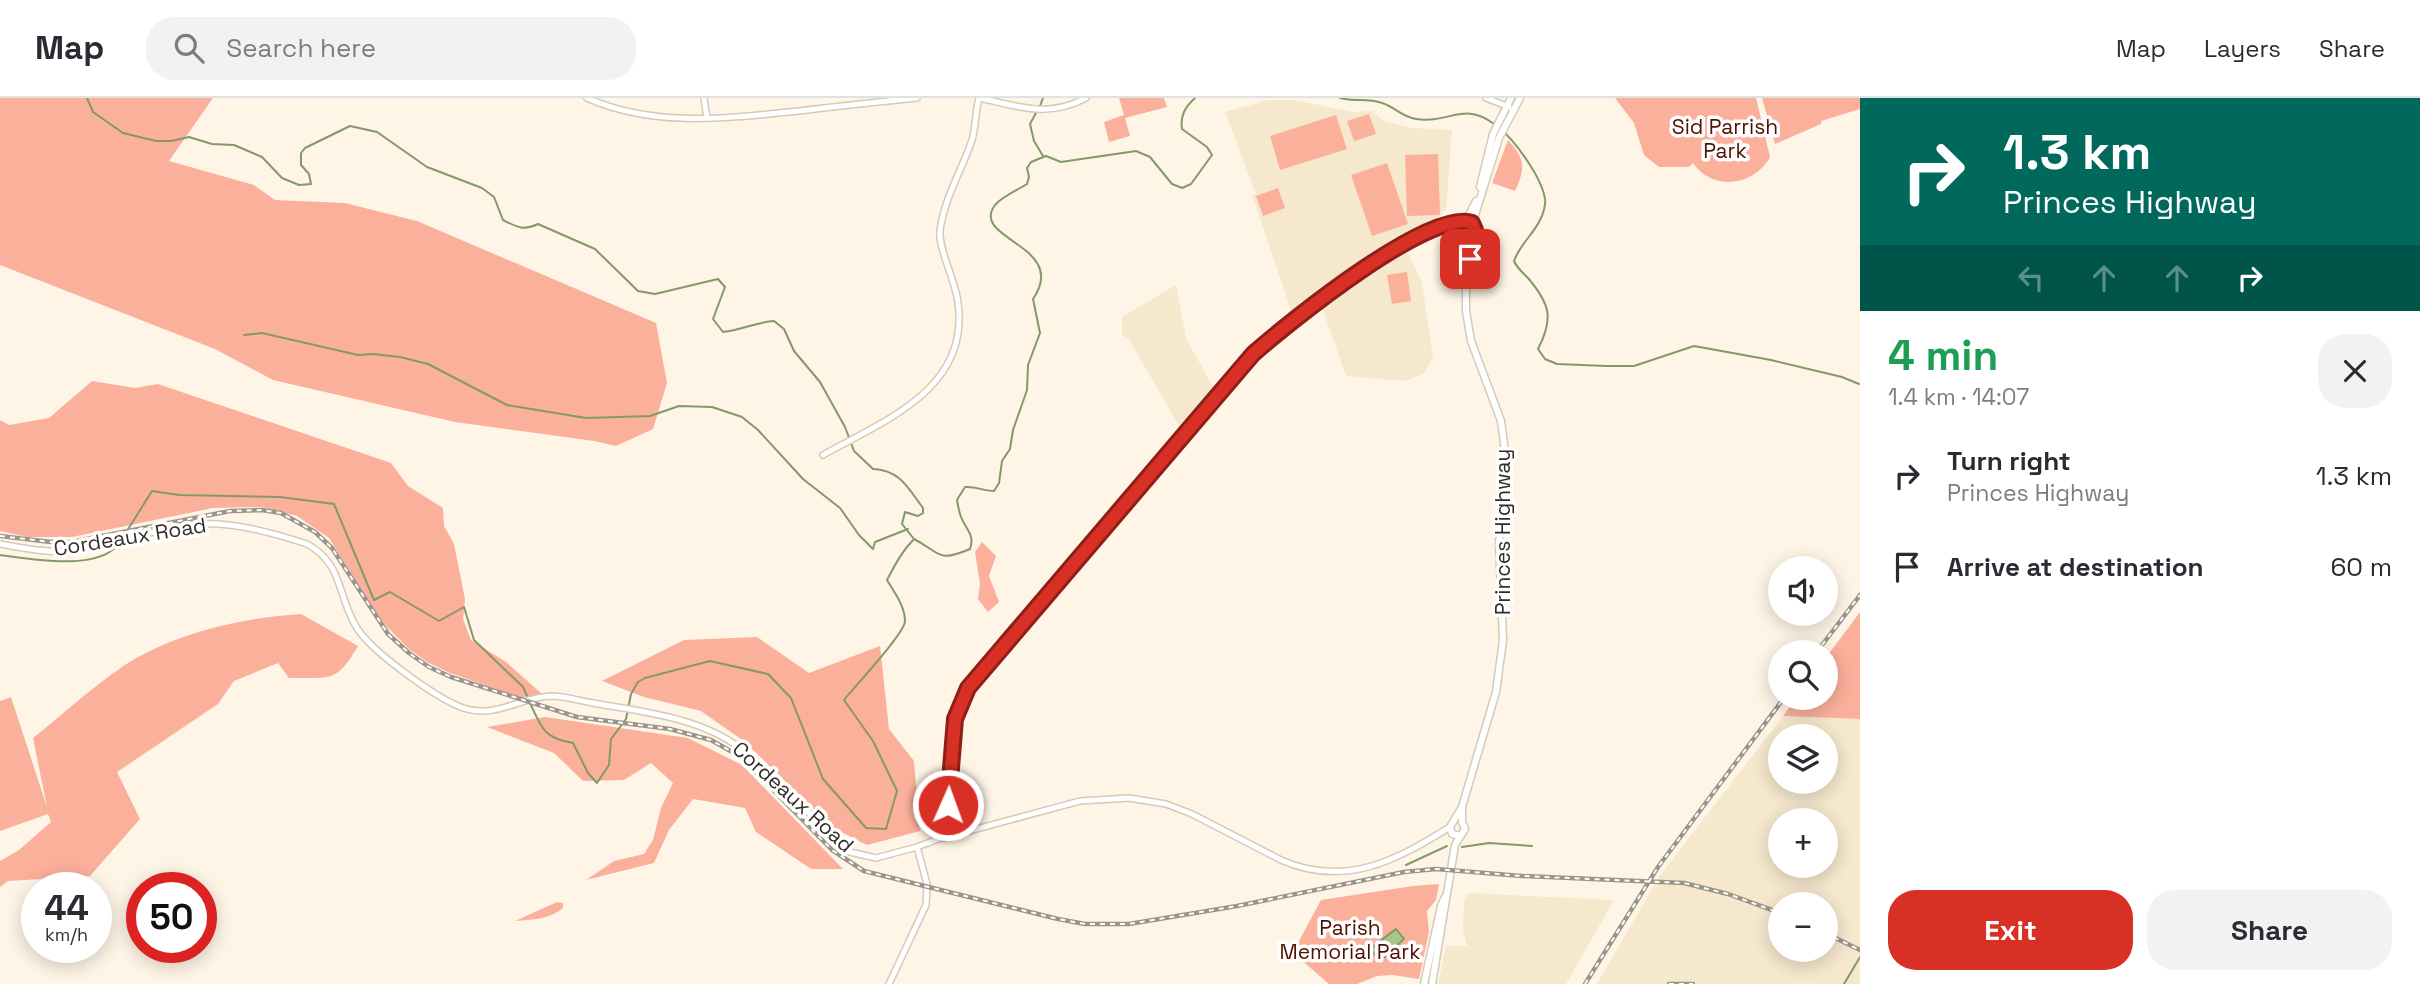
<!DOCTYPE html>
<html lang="en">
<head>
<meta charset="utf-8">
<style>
  body { margin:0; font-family:"Space Grotesk",sans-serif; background:#f2f2f3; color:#2b2b33; height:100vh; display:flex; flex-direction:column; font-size:26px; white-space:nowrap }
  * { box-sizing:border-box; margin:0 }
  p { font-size:23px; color:#7c7c81 }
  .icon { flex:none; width:38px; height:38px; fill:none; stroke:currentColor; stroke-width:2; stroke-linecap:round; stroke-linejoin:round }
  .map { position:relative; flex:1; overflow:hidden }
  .panel { display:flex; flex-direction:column; background:#fff; width:560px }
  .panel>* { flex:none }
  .guide { background:#00695c; color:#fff; overflow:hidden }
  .controls { position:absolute; left:1768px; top:458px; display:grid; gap:14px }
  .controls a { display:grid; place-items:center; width:70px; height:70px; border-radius:50%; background:#fff; box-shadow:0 4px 18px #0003; font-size:35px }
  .speed { position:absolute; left:21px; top:774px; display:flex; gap:14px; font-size:35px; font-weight:700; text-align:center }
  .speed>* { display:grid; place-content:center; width:91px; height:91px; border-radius:50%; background:#fff; box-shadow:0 4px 18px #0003; line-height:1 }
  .speed small { font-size:18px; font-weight:400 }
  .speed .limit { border:10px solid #d22; background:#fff; color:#111 }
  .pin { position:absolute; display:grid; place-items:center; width:60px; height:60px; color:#fff; margin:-30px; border-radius:14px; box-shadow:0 4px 10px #0006 }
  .me { position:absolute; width:77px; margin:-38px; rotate:2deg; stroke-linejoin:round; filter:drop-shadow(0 0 5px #0008) }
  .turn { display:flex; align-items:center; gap:24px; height:147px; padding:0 28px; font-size:32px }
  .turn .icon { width:91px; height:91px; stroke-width:2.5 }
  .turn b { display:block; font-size:49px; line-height:60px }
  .lanes { display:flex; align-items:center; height:66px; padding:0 28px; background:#0003; justify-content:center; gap:35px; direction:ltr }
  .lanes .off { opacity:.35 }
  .round { display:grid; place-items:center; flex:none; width:74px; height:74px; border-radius:28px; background:#f2f2f3 }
  .headline { display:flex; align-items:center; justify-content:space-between; height:119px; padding:0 28px }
  h1 { font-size:42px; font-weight:800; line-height:52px; color:#1e9e55 }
  .button { display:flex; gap:14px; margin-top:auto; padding:14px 28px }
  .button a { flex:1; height:80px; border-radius:28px; background:#d93025; color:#fff; font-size:28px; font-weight:800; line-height:80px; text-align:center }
  .button a+a { background:#f2f2f3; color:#2b2b33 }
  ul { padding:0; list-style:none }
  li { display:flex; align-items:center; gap:21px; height:91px; padding:0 28px }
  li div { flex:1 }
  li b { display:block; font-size:26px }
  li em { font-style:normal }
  header { display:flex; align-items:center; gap:42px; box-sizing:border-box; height:98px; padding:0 35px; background:#fff; border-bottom:2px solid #e1e1e2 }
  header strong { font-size:33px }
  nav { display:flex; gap:38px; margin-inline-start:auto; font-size:24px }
  .search { width:490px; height:63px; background:#f2f2f3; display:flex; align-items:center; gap:18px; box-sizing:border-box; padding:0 24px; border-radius:28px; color:#7c7c81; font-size:26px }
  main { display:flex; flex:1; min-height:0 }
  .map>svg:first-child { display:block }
  .built { fill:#f6e8cd; fill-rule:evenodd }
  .green { fill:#fbb09c }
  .water { fill:#a7c787; stroke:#84996a; stroke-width:2 }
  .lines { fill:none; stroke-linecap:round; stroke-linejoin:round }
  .stream { stroke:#84996a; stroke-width:2 }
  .tertiary-casing { stroke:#d4cab7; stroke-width:8 }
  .secondary-casing { stroke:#d4cab7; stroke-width:8 }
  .primary-casing { stroke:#d4cab7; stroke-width:9 }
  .tertiary { stroke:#fff; stroke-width:5 }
  .secondary { stroke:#fff; stroke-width:5 }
  .primary { stroke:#fff; stroke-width:6 }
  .rail-casing { stroke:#9b9489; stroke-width:4.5 }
  .rail { stroke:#fff; stroke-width:2; stroke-dasharray:5; stroke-linecap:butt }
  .route-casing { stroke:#8d1f18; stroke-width:18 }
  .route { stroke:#d93025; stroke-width:12 }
  .labels { text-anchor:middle; stroke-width:7; stroke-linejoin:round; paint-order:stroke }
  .park-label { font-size:21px; fill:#4f0f01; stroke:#fff }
  .street-label { font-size:21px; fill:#322e27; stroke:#fff }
</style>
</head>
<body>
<header>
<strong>Map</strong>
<div class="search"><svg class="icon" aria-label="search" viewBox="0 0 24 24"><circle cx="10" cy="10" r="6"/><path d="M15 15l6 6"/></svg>Search here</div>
<nav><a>Map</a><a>Layers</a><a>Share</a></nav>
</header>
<main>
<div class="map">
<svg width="1860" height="886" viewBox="0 0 1860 886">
  <rect width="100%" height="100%" fill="#fef5e6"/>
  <g class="built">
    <polygon points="1268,2 1295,2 1352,14 1373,13 1383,23 1412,30 1452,32 1446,113 1442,113 1441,118 1337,180 1306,204 1304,202 1300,203 1300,209 1292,215 1252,97 1256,96 1225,14"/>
    <polygon points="1407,153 1422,185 1433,259 1423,276 1406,283 1346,278 1322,209 1370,175"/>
    <polygon points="1176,187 1186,240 1214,291 1181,331 1128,240 1122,237 1122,219"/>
    <path d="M1783 618 1860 621V886H1597L1659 779ZM1780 639H1825V684H1780ZM1780 723H1825V768H1780ZM1780 807H1825V852H1780Z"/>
    <polygon points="1467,796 1470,795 1614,802 1566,886 1438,886 1446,848 1467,848 1463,832 1464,802"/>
  </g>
  <g class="green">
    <polygon points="0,0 213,0 169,63 254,87 275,102 345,105 417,123 656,225 667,285 653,331 616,348 594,343 455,324 273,282 215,251 0,167"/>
    <polygon points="1119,0 1164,0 1167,9 1125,20 1130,38 1109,44 1104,24 1124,17"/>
    <path d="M1615 0H1756L1770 59C1754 88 1713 94 1693 65L1689 69H1659L1644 57 1634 25Z"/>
    <polygon points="1762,0 1860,0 1860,11 1821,23 1821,26 1775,46"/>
    <polygon points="1369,16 1376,36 1354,43 1347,23"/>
    <polygon points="1336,17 1347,51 1280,72 1270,38"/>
    <path d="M1508 42C1525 61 1526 69 1515 93L1492 85Z"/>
    <polygon points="1438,56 1440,117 1407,118 1405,57"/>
    <polygon points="1387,65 1408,126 1372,138 1351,77"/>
    <polygon points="1278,90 1285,110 1263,118 1256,98"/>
    <polygon points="1407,174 1411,203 1392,206 1387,177"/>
    <polygon points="92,283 135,290 158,286 391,365 408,388 443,410 444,428 454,446 465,501 463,521 471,542 506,564 542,596 525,601 450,575 427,564 409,551 387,529 373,511 329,440 297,418 262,409 213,410 72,439 27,439 0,433 0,322 9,327 49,320"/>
    <polygon points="982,444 996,458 989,478 999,504 988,514 978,501 980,486 975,454"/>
    <polygon points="1860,514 1860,621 1783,618 1796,600 1825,600 1825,561"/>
    <path d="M301 516 358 548C336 586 330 579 289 580L278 565 234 583 218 606 117 674 140 721 90 778 8 783 0 789V763L19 752 51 724 48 716 0 733V603L11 599 47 709 33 640C62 617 91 590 122 569 173 535 241 520 301 516Z"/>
    <polygon points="757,539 809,575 880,548 889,631 914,663 918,713 924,715 929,714 929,719 918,720 920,733 867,747 833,730 745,644 701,613 644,599 602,583 684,542"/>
    <polygon points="545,619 688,640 742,667 843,771 811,771 756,734 745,710 693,701 669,732 654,765 586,782 614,763 644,756 653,742 661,710 673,685 651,665 624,682 583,683 554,655 487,629"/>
    <polygon points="1439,786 1436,802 1427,813 1429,834 1419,881 1393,877 1377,878 1357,886 1329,886 1306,866 1291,858 1321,802 1413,788"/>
    <path d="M557 804 563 805V810C550 821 532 822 515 823Z"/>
  </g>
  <polygon class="water" points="1396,831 1404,841 1380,863 1370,851"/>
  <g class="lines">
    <g class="stream">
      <path d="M87 0 93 14 123 35 156 43H171L189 39 212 46 234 47 262 59 282 80 299 87 311 86 309 76 301 67V55L305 50 350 28 377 34 427 69 482 90 494 99 503 122C517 129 523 133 538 126L595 151 638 193 655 196 718 181 725 189 713 221 723 234C741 232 757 224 774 223L784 231 794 253 820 284 845 329 854 353 873 371C900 372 908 390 923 410V415L918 418 905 414 902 426 914 441"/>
      <path d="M1340 0C1354 4 1368 0 1382 5 1395 9 1402 19 1416 21 1449 26 1464 3 1494 26"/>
      <polyline points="1040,8 1043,0"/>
      <polyline points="1037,13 1030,26 1034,43 1043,58"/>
      <path d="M1498 29C1515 42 1542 80 1545 101 1546 106 1543 117 1540 122 1533 137 1520 146 1514 163 1517 170 1522 174 1528 180 1550 206 1554 220 1538 251L1545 261 1557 266 1606 268H1634L1694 248 1771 262 1842 279 1859 286"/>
      <polyline points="244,237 262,235 358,257 373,256 400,259 428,266 507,307 586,320 650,318 679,308 712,309 742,319 758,332 803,381 840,410 859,437 873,451 875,444 908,431"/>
      <polyline points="122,441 152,393 179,397 280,399 334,406 374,502 390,494 439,523 464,509 474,542 523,589 528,600"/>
      <path d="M0 457C29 461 100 474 119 445"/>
      <path d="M530 605C542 630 543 640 573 645L588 675 597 685 609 667 611 641 626 621 631 596 638 584 645 580 710 563 768 576 791 600 823 681 866 730 886 731 897 693 873 643 844 602C855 588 905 535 905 523 905 508 894 494 887 482 895 467 902 453 914 441 941 455 937 465 970 451 975 436 966 432 961 419 959 414 958 408 957 402L965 389C976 388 983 393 994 393L999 385 1002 363 1010 351 1013 332 1027 292 1028 267 1040 235 1033 201C1070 147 969 142 995 107 1003 98 1016 93 1027 86L1029 79 1027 70 1031 64 1046 58 1061 64 1136 53 1150 59 1172 86 1182 90 1191 86 1212 57 1207 49 1182 31C1180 18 1185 9 1195 0"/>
      <polyline points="1462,749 1489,745 1532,748"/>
      <polyline points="1406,767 1447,748"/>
      <polyline points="1844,886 1860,859"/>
    </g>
    <defs>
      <g id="tertiary">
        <path d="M587 0C654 30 729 20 799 13 839 8 878 4 917 0"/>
        <polyline points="704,0 707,20"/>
        <path d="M980 0C1020 9 1048 20 1086 0"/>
        <polyline points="1486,0 1509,9"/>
        <path d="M823 357C885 322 970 291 958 205 956 184 938 150 940 133 944 100 962 72 972 42 976 29 975 14 979 0"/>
        <path d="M0 446C23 450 46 455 69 453 114 448 157 429 201 426 233 424 277 436 307 446 344 466 337 499 357 530 372 554 436 600 463 610 496 621 520 599 551 598 565 598 580 603 593 605 642 614 699 619 740 650L850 754 876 760 917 749"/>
        <path d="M1281 762C1345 790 1395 763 1450 729"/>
      </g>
      <g id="secondary">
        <polyline points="951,715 958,736"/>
        <polyline points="943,740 1080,703 1129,700 1166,706 1192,716 1281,762"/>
        <path d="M929 745C935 741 945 740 949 735 954 728 948 710 948 702 945 668 952 620 969 590L1253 256 1323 199 1372 166 1438 128 1453 123 1462 124"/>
        <polyline points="889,886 926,807 927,786 917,749 930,744"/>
      </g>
      <g id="primary">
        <polyline points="1480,89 1493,36 1511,0"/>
        <polyline points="1466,123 1476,103"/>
        <polyline points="1467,123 1462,124 1458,132 1466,146 1469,159"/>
        <polyline points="1460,738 1452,736 1450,729 1462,709 1496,594 1503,542 1499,446 1505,363 1504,345 1501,323 1471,243 1466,213 1466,189 1474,149 1475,117 1499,40 1520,0"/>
        <polyline points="1424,886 1441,808 1445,799"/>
        <polyline points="1432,886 1455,747 1465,731 1462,724 1462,710"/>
      </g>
    </defs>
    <use href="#tertiary" class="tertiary-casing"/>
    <use href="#secondary" class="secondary-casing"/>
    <use href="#primary" class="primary-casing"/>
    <use href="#tertiary" class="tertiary"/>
    <use href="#secondary" class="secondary"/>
    <use href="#primary" class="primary"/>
    <defs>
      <g id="rail">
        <polyline points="0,438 51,444 72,444 230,413 262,412 281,415 315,434 332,450 388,536 409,555 429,569 451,579 577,619 670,631 711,642 741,659 832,752 864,773 1058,821 1085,826 1129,826 1237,808 1404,774 1436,771 1522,778 1684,785 1728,796 1780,815"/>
        <polyline points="1816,555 1860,497"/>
        <polyline points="1825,835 1860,852"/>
        <polyline points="1585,886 1658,769 1784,600"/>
        <polyline points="1669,886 1693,886"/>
      </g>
    </defs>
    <use href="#rail" class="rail-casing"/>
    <use href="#rail" class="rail"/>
  </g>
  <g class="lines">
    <defs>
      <path id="route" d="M948 707 955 621 968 590 1253 256C1287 226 1431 109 1472 125L1475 132 1470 161"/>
    </defs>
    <use href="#route" class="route-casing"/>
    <use href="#route" class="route"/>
  </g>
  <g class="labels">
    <g class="park-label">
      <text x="1725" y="36">Sid Parrish<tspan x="1725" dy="24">Park</tspan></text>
      <text x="1350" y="837">Parish<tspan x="1350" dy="24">Memorial Park</tspan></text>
    </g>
    <g class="street-label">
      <text transform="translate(1503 434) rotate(-90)" y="7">Princes Highway</text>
      <text transform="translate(130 439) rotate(-9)" y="7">Cordeaux Road</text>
      <text transform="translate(793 699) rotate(42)" y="7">Cordeaux Road</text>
    </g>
  </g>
</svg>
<div class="controls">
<a><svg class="icon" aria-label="sound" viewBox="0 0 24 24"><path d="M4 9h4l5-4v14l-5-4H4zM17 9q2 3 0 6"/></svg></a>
<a><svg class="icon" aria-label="search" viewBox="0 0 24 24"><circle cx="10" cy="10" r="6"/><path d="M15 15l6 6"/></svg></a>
<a><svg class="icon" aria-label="layers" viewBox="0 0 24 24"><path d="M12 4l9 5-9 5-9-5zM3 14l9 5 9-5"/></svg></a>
<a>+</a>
<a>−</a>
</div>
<div class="speed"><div>44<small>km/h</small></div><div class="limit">50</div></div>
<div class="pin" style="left:1470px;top:161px;background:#d93025"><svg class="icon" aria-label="arrive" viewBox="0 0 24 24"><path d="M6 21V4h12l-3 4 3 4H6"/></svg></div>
<svg class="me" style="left:948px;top:707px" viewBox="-20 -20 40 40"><circle r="17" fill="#d93025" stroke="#fff" stroke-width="3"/><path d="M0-11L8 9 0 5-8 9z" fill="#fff"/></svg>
</div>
<section class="panel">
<div class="guide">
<div class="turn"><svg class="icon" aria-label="right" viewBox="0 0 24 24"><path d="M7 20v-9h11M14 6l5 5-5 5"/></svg><div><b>1.3 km</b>Princes Highway</div></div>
<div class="lanes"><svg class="icon off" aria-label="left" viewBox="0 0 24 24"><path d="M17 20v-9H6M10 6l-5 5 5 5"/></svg><svg class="icon off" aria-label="ahead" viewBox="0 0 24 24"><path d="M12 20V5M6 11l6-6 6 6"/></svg><svg class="icon off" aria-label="ahead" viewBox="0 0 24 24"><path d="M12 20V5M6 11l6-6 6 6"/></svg><svg class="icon" aria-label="right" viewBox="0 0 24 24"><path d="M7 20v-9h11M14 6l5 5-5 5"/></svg></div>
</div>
<div class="headline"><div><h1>4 min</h1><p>1.4 km · 14:07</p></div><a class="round"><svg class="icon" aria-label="close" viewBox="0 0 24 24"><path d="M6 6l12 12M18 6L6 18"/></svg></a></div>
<ul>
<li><svg class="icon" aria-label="right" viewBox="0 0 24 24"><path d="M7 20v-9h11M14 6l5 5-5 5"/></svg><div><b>Turn right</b><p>Princes Highway</p></div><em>1.3 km</em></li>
<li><svg class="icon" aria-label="arrive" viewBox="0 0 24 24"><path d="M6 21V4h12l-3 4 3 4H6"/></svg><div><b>Arrive at destination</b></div><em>60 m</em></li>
</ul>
<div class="button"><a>Exit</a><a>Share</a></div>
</section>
</main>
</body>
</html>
